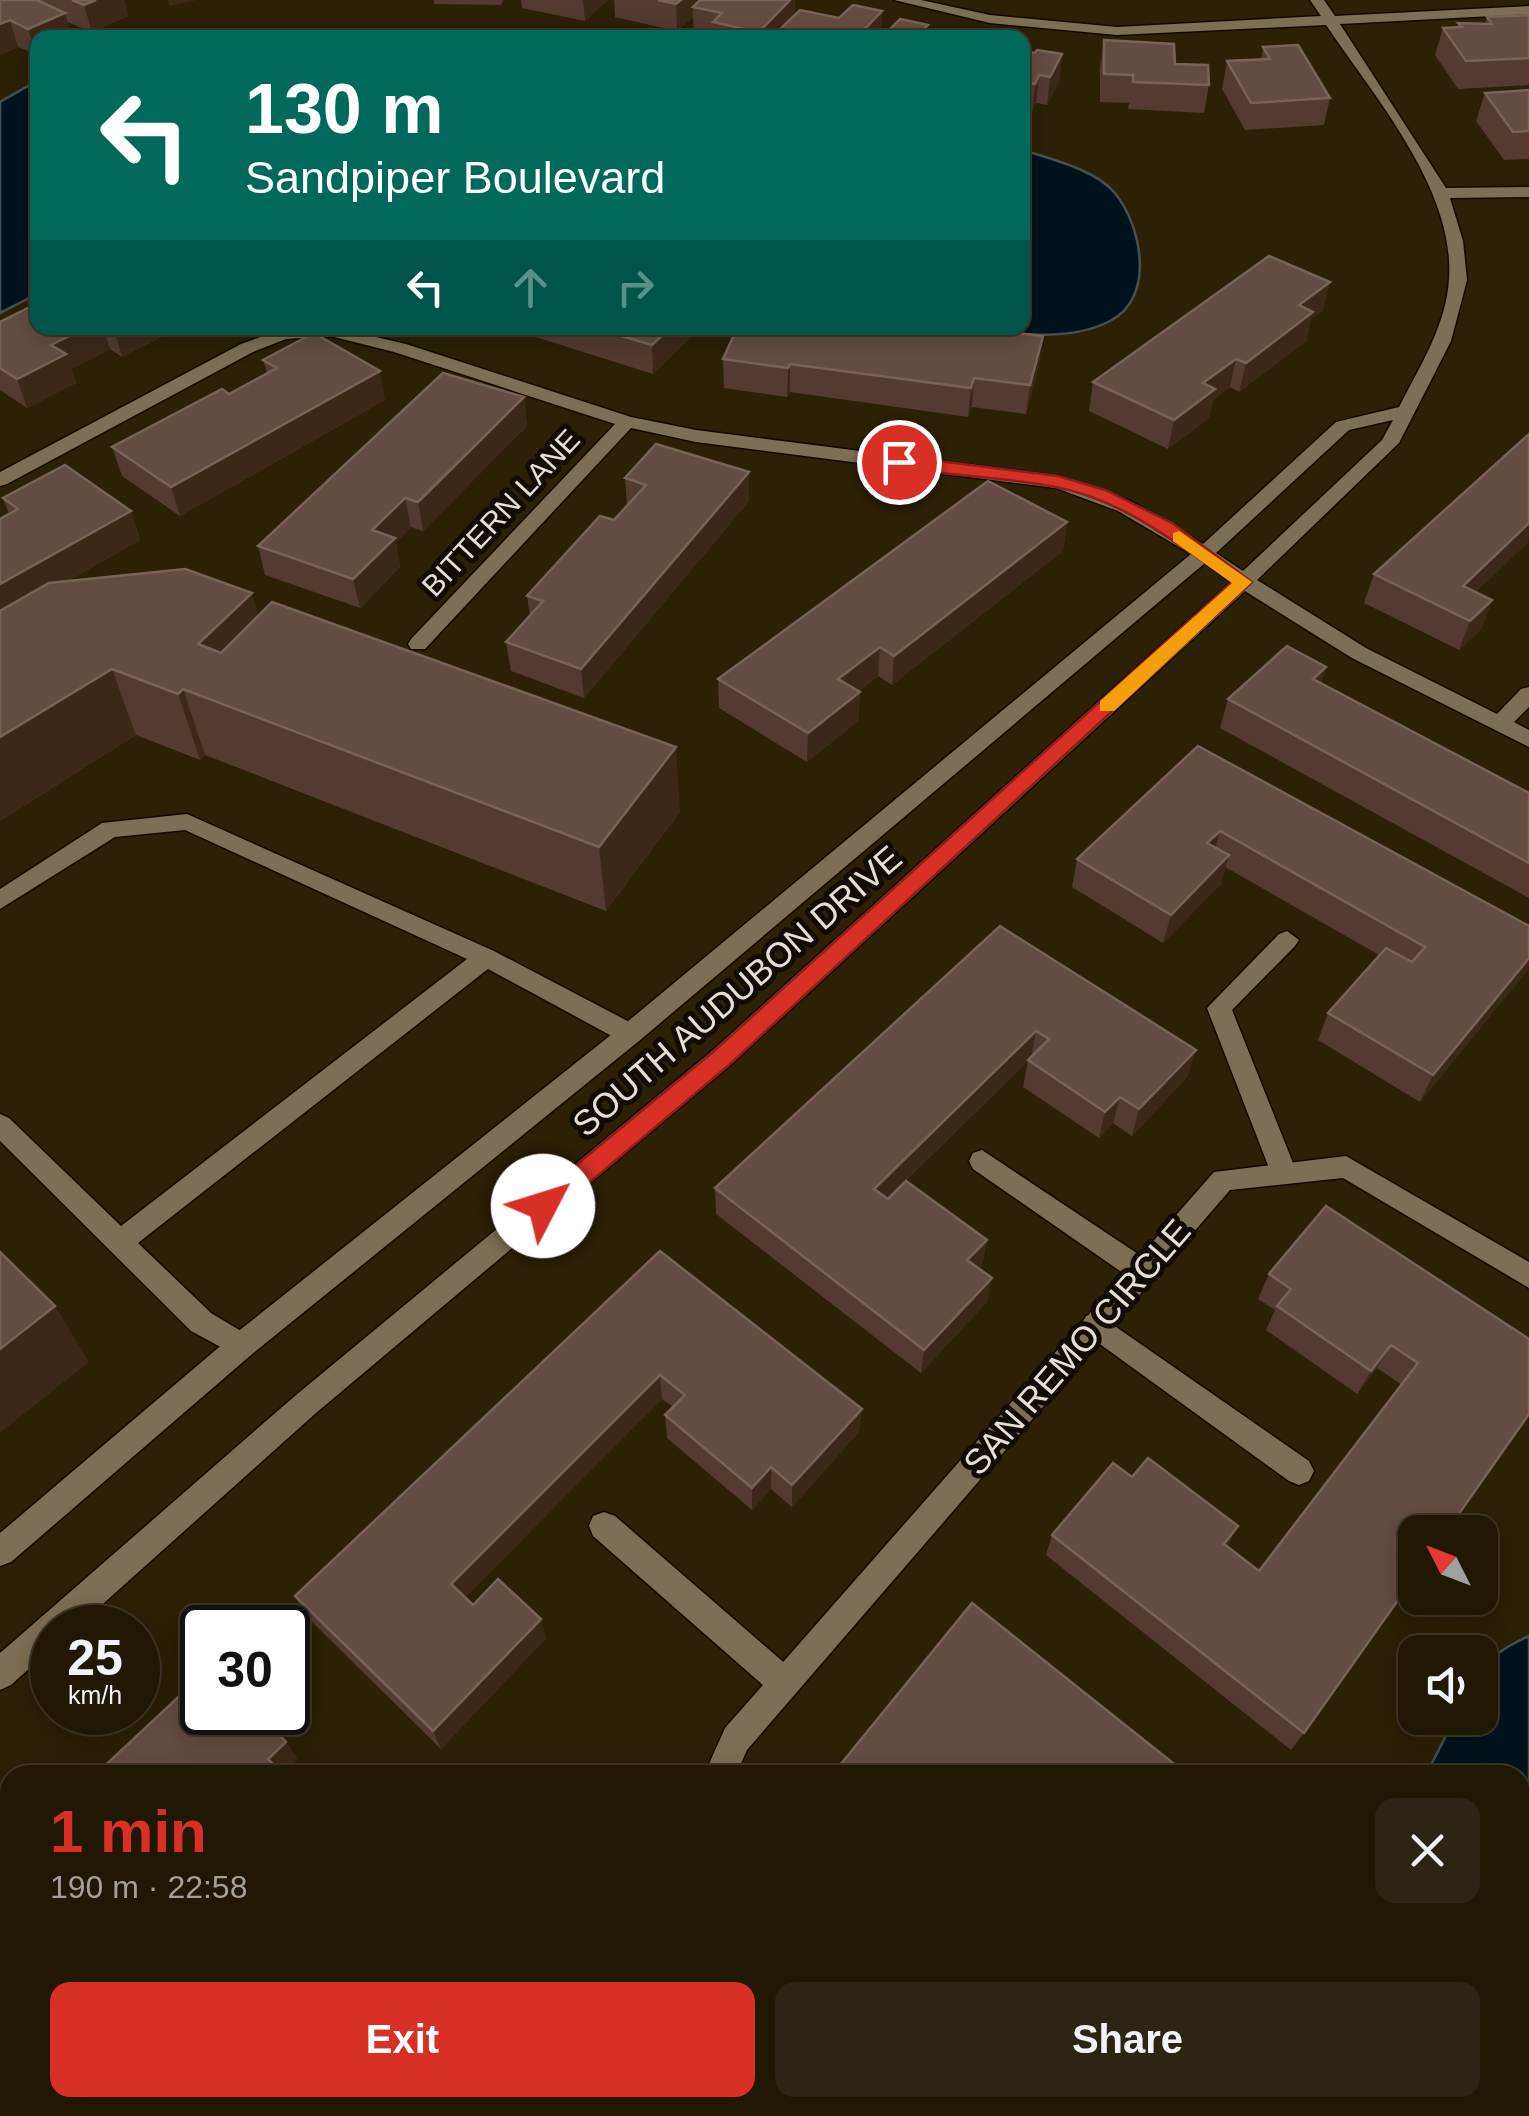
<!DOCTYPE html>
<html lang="en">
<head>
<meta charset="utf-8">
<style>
  body { margin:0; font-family:Arial,sans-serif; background:#2d2513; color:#f1f3f6; height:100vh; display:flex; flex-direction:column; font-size:38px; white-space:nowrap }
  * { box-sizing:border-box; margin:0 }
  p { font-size:32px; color:#a2a09a }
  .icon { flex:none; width:55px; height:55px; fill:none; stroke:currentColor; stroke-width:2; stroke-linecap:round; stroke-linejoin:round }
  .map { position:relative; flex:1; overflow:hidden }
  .details { position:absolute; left:0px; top:1765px; width:1530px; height:352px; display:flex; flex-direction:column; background:#211804; border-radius:30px 30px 0 0; box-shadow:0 5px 25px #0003,0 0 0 2px #3e3726 }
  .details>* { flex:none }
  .top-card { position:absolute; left:30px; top:30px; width:1000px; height:305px; border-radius:20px; box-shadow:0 5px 25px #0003,0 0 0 2px #3e3726; background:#00695c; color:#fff; overflow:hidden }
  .needle { width:65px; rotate:312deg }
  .buttons { position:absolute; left:1398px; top:1515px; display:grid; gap:20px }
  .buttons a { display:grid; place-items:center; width:100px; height:100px; border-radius:20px; background:#211804; box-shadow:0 5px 25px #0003,0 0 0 2px #3e3726; font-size:50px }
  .speed { position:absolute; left:30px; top:1605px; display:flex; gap:20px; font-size:50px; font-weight:700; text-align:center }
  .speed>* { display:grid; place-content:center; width:130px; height:130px; border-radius:50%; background:#211804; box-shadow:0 5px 25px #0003,0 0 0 2px #3e3726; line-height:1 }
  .speed small { font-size:25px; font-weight:400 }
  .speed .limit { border:5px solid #111; border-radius:15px; background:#fff; color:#111 }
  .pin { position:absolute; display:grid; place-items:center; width:85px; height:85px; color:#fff; margin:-42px; border:5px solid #fff; border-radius:50%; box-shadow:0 2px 10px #0007 }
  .me { position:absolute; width:110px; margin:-55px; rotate:50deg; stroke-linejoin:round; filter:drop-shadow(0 0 8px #0008) }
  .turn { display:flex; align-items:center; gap:35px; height:210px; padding:0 50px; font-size:45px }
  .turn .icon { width:130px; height:130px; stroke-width:2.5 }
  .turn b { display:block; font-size:70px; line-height:85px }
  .lanes { display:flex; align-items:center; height:95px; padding:0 50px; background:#0003; justify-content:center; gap:50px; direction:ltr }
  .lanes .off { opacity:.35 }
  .round { display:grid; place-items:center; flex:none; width:105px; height:105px; border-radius:20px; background:#2d2513 }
  .head { display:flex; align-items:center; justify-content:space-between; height:170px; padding:0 50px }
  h1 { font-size:60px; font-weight:700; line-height:75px; color:#d93025 }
  .primary-button { display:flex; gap:20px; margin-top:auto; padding:20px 50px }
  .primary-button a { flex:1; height:115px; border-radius:20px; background:#d93025; color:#fff; font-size:40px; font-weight:700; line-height:115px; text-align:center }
  .primary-button a+a { background:#2d2513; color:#f1f3f6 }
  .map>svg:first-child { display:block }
  .water { fill:#00131c; stroke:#455052; stroke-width:2.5 }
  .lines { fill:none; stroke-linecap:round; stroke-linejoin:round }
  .lane-casing { stroke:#140900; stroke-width:3 }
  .street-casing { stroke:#140900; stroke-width:3 }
  .lane { fill:#7d6f53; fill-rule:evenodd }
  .street { fill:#7d6f53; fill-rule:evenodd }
  .wall { fill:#543a2f }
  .shaded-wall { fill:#3d2817 }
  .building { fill:#644c40; stroke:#786357; stroke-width:2.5 }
  .route { fill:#d93025; stroke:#8d1f18; stroke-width:2.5 }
  .slow { fill:#f59e0b }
  .labels { text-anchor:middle; stroke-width:10; stroke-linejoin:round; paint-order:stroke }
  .far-street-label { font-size:30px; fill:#e7dfd0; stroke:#100b03 }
  .street-label { font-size:35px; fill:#e7dfd0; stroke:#100b03 }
</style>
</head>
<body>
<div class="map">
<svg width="1529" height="2116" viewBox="0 0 1529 2116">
  <rect width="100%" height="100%" fill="#2c2005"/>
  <g class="water">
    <polygon points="37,81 37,294 0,313 0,102"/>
    <path d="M1023 150C1050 159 1094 169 1114 192 1142 225 1156 298 1110 321 1069 343 1009 333 965 328H1022Z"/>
    <path d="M1529 1636V2037L1520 2002V1775H1426L1455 1718H1480C1480 1667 1482 1658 1529 1636Z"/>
  </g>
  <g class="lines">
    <defs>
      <g id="lane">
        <polygon points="187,814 494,951 639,1027 642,1034 639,1041 621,1041 488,969 138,1243 211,1313 251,1337 255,1346 251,1355 241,1358 191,1331 0,1141 0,1114 9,1118 121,1226 467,959 185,830 115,837 0,909 0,889 102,823"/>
        <polygon points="1287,931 1299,940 1295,946 1232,1010 1297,1173 1293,1181 1284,1184 1275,1181 1271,1173 1207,1008 1279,934"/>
        <polygon points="982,1150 1153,1264 1157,1272 1153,1280 1143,1284 1133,1280 973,1169 969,1161 973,1153"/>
        <polygon points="1096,1313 1309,1461 1314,1471 1309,1481 1299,1485 1289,1481 1086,1334 1082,1325 1086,1316"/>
        <polygon points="604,1512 615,1516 795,1672 800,1683 795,1694 784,1699 773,1694 593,1536 589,1526 593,1516"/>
        <polygon points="955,2108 993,2108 990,2116 951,2116"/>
      </g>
      <g id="street">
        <path d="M894 0H921L990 15 1117 27 1321 16 1310 0H1324L1335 16 1529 6V14L1340 24 1446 188 1529 187V197L1450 198 1463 241 1467 280 1451 341 1399 443 1257 580 1366 648 1497 714 1521 689 1529 687V707L1514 722 1529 730V747L1352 658 1245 591 730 1065 316 1413 76 1628H52V1648L11 1685 0 1690V1653L296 1395 712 1051 1231 582 1205 563 639 1041 251 1355 11 1562 0 1566V1533L231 1337 621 1027 1191 554 1118 511 1056 488 696 442 631 428 425 649H411L408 644 411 639 615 424 394 352 330 336 286 339 253 352 7 484 0 486V472L241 344 283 329 337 328 406 344 631 417 696 430 1058 476 1132 502 1203 544 1336 422 1399 407C1419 368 1447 324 1449 278 1455 189 1373 95 1326 25L1117 35 990 23ZM1393 420 1382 440 1243 571 1216 553 1349 430Z"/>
        <polygon points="1346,1156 1529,1262 1529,1288 1343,1178 1230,1190 747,1750 736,1775 704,1775 725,1728 1214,1172"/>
        <polygon points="792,2108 833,2108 837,2116 795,2116"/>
      </g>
    </defs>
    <use href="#lane" class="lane-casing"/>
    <use href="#street" class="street-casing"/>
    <use href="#lane" class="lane"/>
    <use href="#street" class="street"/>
  </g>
  <g class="wall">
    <polygon points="0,0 124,0 128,16 92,32 67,22 72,38 38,38 38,55 18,47 0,55"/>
    <polygon points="434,0 503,0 501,5 434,4"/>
    <polygon points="521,0 608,0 585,21 522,8"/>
    <polygon points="614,0 795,0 795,15 839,18 882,11 881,38 709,38 694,34 693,17 677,31 615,17"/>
    <polygon points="1529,15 1529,85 1458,89 1435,55 1443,28 1457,28 1458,23 1485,24 1487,17"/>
    <polygon points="1104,40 1175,64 1209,85 1204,113 1128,109 1129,103 1100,102 1100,68"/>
    <polygon points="1263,47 1330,98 1324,125 1245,130 1222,89 1227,61 1261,59"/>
    <polygon points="1022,51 1035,53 1062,54 1059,81 1047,105 1036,103 1032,112 1022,110"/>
    <polygon points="1529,90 1529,159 1504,160 1476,121 1485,93"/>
    <polygon points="1323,311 1311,319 1306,341 1239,392 1230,387 1213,400 1209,418 1168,449 1089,411 1093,382"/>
    <polygon points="0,322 38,328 179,328 122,357 110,349 71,369 76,383 27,408 0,390"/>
    <polygon points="507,328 699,328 653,374"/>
    <polygon points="723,359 1039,365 1026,414 972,407 968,417 790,392 787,397 724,388"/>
    <polygon points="263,360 385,400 180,516 122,476 112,447 229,394 267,373"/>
    <polygon points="524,397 527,426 423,531 411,527 396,542 400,567 360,608 265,575 258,546"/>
    <polygon points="749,472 749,501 584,698 511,671 506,642 530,616 527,596 614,520 627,506 625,478"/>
    <polygon points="3,498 131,511 140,540 68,581 259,616 680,812 606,911 205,755 200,760 136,735 0,821 0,519 9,514"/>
    <polygon points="1067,522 1063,551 892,685 878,676 858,692 860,692 858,721 807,762 719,708 718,679"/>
    <polygon points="1529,541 1476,592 1492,600 1481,629 1459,650 1364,603 1374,574"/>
    <polygon points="1326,667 1321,683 1529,793 1529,898 1220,728 1228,699"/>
    <polygon points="1198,746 1529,926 1529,968 1420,1102 1318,1040 1328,1013 1379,955 1225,867 1221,884 1163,943 1072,887 1077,859"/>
    <polygon points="1000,926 1196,1050 1187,1077 1132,1136 1113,1123 1099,1138 1023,1087 1028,1061 887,1199 987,1240 982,1265 979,1268 987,1302 921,1373 716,1214 715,1188"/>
    <polygon points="660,1251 859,1432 792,1507 771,1489 752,1510 667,1438 665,1415 673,1407 662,1399 465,1597 473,1605 546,1638 441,1749 306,1616 295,1596"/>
    <polygon points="1269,1274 1529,1339 1304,1733 1291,1750 1046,1555 1052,1535 1132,1477 1238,1526 1227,1547 1259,1571 1402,1385 1377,1368 1357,1394 1266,1330 1275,1310 1258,1299"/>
    <polygon points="1155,2108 1378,2108 1373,2116 1150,2116"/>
  </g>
  <g class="shaded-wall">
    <polygon points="96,0 124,0 128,16 92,32 84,5"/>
    <polygon points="168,0 197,0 169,6"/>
    <polygon points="583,0 608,0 585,21"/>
    <polygon points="681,0 712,0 693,7 693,17 677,31 676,4"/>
    <polygon points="790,0 795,0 795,22 780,38 759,38 759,32"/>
    <polygon points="882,11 881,38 856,38"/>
    <polygon points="65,13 72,38 38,38 38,55 36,56 28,29"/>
    <polygon points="10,20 18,47 0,55 0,24"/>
    <polygon points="1062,54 1059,81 1047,105 1050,77"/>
    <polygon points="1039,75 1036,103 1032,112 1035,84"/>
    <polygon points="1330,282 1323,311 1311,319 1306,341 1239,392 1246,363 1299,305"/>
    <polygon points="86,328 103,328 110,349 71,369 76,383 27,408 17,379 51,345"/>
    <polygon points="114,328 179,328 122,357"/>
    <polygon points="670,328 699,328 653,374 652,345"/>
    <polygon points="1043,336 1039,365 1026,414 1030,385"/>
    <polygon points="1236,359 1230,387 1213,400 1209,418 1168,449 1174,420 1203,383"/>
    <polygon points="790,364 790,392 787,397 788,368"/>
    <polygon points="380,371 385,400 180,516 171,487"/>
    <polygon points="974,378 972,407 968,417 971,388"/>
    <polygon points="524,397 527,426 423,531 418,502"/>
    <polygon points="749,472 749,501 584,698 581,669"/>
    <polygon points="405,498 411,527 396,542 400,567 360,608 353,579 372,530"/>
    <polygon points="131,511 140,540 0,620 0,584"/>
    <polygon points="1067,522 1063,551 892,685 894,656"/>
    <polygon points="1529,523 1529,541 1452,615 1463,586"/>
    <polygon points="252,593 271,659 225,705 198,644"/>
    <polygon points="1492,600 1481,629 1459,650 1470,621"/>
    <polygon points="880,647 878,676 837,708 838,679"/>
    <polygon points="1326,667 1317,696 1313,679"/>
    <polygon points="112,669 136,735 0,821 0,737"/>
    <polygon points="183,689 205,755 200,760 178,694"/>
    <polygon points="860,692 858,721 807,762 808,733"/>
    <polygon points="676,747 680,812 606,911 599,847"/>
    <polygon points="1220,831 1212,859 1207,843"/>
    <polygon points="1229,855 1221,884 1163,943 1171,915"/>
    <polygon points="1529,958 1529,968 1420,1102 1433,1075"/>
    <polygon points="1036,1031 1031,1058 871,1214 874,1189"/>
    <polygon points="1196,1050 1187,1077 1132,1136 1139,1109"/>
    <polygon points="1120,1097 1113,1123 1099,1138 1105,1112"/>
    <polygon points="987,1240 982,1265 963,1284 967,1260"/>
    <polygon points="992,1278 987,1302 921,1373 924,1350"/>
    <polygon points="55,1306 89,1362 0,1433 0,1349"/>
    <polygon points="1391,1345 1377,1368 1357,1394 1371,1371"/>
    <polygon points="660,1375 662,1399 458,1604 451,1584"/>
    <polygon points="862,1409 859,1432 792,1507 792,1485"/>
    <polygon points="771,1467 771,1489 752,1510 752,1488"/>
    <polygon points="1238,1526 1227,1547 1224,1544"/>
    <polygon points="541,1619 546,1638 441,1749 433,1731"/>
    <polygon points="286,1742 298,1759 281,1775 268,1759"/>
    <polygon points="573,2108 586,2108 579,2116 566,2116"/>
  </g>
  <g class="building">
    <polygon points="0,0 37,0 65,13 28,29 10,20 0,24"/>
    <polygon points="72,0 96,0 84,5"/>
    <polygon points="658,0 681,0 676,4"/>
    <polygon points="700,0 790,0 759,32 713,22 722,13 693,7"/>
    <polygon points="853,5 882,11 856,38 771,38 800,10 839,18"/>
    <polygon points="1529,15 1529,58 1466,61 1443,28 1462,27 1458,23 1492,24 1487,17"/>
    <polygon points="900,19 928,25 921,32 945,38 881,38"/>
    <polygon points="1104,40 1174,44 1175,64 1208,65 1209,85 1133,82 1133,75 1104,74"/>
    <polygon points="1298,45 1330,98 1251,103 1227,61 1270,59 1263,47"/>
    <polygon points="1037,50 1062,54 1050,77 1039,75 1035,84 1022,82 1022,51 1035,53"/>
    <polygon points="1529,90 1529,131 1513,132 1485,93"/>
    <polygon points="1269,256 1330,282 1299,305 1313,312 1246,363 1236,359 1203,383 1215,389 1174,420 1093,382"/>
    <polygon points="38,303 38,328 86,328 51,345 66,354 17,379 0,368 0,322"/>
    <polygon points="595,328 670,328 652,345"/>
    <polygon points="737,328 976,328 1043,336 1030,385 974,378 971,388 790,364 788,368 723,359"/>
    <polygon points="314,333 380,371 171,487 112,447 222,389 229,394 277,368 263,360"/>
    <polygon points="443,373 524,397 418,502 405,498 372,530 395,538 353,579 258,546"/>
    <polygon points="1529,434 1529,523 1463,586 1492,600 1470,621 1374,574"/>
    <polygon points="656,444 749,472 581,669 506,642 543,601 527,596 600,516 614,520 646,485 625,478"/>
    <polygon points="65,465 131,511 0,584 0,519 18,509 3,498"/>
    <polygon points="988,481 1067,522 894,656 880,647 838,679 860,692 808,733 718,679"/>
    <polygon points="185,569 252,593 198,644 221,653 272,602 676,747 599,847 183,689 178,694 112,669 0,737 0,611 49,583"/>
    <polygon points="1287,646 1326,667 1313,679 1529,793 1529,863 1228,699"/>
    <polygon points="1198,746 1529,926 1529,958 1433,1075 1328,1013 1386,948 1412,962 1425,947 1220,831 1207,843 1229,855 1171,915 1077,859"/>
    <polygon points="1000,926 1196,1050 1139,1109 1120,1097 1105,1112 1028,1060 1049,1039 1036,1031 874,1189 888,1199 906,1181 987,1240 967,1260 992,1278 924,1350 715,1188"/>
    <polygon points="1326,1206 1529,1339 1529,1414 1446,1532 1415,1532 1415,1576 1304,1733 1052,1535 1113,1463 1132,1477 1148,1458 1238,1526 1224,1544 1259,1571 1418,1363 1391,1345 1371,1371 1277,1306 1291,1289 1269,1274"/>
    <polygon points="660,1251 862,1409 792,1485 771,1467 752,1488 665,1415 685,1395 660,1375 451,1584 473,1605 498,1579 541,1619 433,1731 295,1596"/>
    <polygon points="0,1252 55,1306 0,1349"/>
    <polygon points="972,1603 1188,1775 832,1775"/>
    <polygon points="202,1675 202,1712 258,1712 286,1742 268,1759 284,1775 95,1775"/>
    <polygon points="10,1855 10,1992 0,1979 0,1864"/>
    <polygon points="103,2108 324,2108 332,2116 109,2116"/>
    <polygon points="385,2108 573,2108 566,2116 392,2116"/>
    <polygon points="1160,2108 1378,2108 1373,2116 1155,2116"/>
  </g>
  <path class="route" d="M899 456 1058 476 1105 490 1172 523 1252 582 729 1065 552 1214H535L531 1206 535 1199 713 1052 1232 582C1178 544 1122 499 1055 487 1002 476 946 477 893 465L891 462Z"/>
  <polygon class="slow" points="1179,531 1252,582 1114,711 1100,711 1100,701 1232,583 1173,541 1173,533"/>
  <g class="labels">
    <g class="far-street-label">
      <text transform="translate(501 513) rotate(-47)" y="10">BITTERN LANE</text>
    </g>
    <g class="street-label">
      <text transform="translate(737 991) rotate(-41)" y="12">SOUTH AUDUBON DRIVE</text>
      <text transform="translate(1077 1347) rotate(-49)" y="12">SAN REMO CIRCLE</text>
    </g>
  </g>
</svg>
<div class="buttons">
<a><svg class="needle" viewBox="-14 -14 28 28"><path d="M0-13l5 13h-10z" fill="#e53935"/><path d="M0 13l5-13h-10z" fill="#a2a09a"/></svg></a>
<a><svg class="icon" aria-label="sound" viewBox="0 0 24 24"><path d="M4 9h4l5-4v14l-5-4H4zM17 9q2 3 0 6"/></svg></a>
</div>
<div class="speed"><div>25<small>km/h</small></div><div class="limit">30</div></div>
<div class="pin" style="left:899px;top:462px;background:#d93025"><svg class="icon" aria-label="arrive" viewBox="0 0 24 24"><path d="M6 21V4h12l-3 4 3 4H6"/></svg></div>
<svg class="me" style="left:543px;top:1206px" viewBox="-20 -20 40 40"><circle r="19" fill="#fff"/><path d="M0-13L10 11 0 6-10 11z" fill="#d93025"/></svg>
<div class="top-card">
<div class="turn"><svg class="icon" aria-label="left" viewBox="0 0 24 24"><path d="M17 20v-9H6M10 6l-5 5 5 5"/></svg><div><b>130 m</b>Sandpiper Boulevard</div></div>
<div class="lanes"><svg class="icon" aria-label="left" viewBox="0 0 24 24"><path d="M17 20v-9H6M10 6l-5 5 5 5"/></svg><svg class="icon off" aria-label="ahead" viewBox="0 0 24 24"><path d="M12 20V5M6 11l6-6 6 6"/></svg><svg class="icon off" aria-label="right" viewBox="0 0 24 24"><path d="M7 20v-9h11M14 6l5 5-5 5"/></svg></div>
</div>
<section class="details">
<div class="head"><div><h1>1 min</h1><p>190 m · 22:58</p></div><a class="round"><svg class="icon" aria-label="close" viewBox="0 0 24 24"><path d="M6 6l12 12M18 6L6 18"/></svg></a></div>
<div class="primary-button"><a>Exit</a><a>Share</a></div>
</section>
</div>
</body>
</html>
